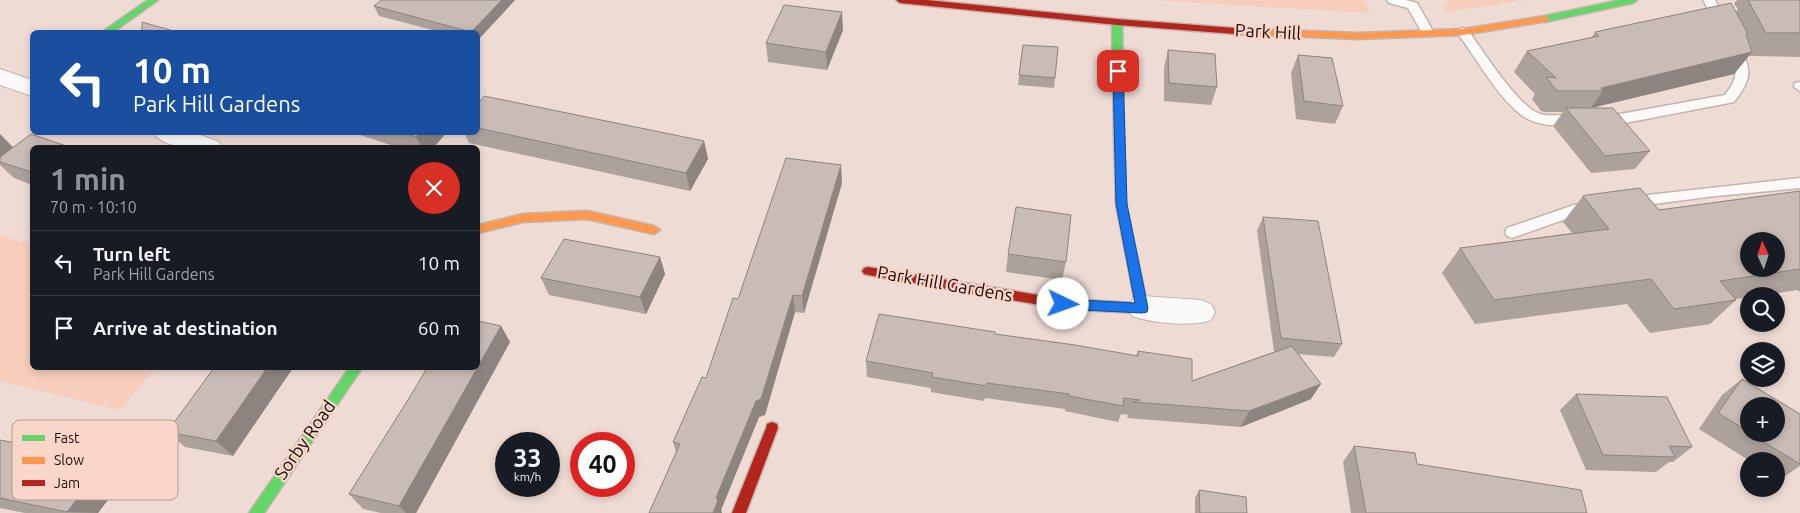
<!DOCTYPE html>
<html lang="en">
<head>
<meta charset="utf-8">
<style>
  body { margin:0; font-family:Ubuntu,sans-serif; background:#20242c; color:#f1f3f6; height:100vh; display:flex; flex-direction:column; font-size:19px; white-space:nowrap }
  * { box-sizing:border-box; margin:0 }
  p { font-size:16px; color:#9ea1a6 }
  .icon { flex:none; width:28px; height:28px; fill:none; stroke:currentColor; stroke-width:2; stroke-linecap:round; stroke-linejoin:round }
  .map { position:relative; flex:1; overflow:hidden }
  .side { position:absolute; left:30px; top:145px; width:450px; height:225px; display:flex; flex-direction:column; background:#171b24; border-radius:8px; box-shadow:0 2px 8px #0003 }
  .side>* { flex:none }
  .banner { position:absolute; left:30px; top:30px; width:450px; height:105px; border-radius:8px; box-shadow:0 2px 8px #0003; background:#1a4fa0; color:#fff; overflow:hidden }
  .needle { width:32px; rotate:357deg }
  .controls { position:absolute; left:1740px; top:232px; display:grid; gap:10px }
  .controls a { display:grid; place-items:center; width:45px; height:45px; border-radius:50%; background:#171b24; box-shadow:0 2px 8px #0003; font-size:25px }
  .speed { position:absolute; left:495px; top:432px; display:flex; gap:10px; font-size:25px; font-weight:700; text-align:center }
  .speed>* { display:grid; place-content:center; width:65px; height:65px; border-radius:50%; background:#171b24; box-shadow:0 2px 8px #0003; line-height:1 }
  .speed small { font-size:12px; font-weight:400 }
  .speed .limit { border:8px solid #d22; background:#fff; color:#111 }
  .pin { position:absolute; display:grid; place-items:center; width:42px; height:42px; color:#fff; margin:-21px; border-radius:10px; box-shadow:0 2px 8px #0006 }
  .me { position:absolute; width:55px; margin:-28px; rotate:93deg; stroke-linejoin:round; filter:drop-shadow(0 0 4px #0008) }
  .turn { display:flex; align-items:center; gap:18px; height:105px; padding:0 20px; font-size:22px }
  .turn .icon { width:65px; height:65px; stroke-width:2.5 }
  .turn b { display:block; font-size:35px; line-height:42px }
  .round { display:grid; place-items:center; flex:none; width:52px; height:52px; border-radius:26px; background:#20242c }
  .head { display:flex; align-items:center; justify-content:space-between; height:85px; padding:0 20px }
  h1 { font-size:30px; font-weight:700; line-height:38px; color:#8c9099 }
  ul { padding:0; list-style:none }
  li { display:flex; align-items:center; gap:15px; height:65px; padding:0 20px; border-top:1px solid #363941 }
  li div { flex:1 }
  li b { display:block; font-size:19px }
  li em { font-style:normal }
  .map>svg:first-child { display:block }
  .green { fill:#f7cdbc }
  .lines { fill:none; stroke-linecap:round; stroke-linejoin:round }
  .lane-casing { stroke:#c3b4af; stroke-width:3 }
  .street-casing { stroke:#c3b4af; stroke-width:2 }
  .fast-casing { stroke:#c3b4af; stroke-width:3 }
  .slow-casing { stroke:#c3b4af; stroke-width:3 }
  .jam-casing { stroke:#c3b4af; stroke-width:3 }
  .lane { fill:#fcfaf9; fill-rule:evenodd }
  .street { fill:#fcfaf9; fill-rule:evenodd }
  .fast { fill:#63d668; fill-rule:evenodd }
  .slow { fill:#ff974d; fill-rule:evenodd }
  .jam { fill:#b3261e; fill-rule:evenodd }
  .wall { fill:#ada19c; fill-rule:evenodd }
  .shaded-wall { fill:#8d837f }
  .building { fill:#c9bbb5; stroke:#8d837f; fill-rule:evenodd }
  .route { fill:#1a73e8; stroke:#114b97 }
  .labels { text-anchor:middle; stroke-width:4.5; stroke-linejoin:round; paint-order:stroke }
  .street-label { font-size:18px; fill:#190e09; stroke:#f9d6c9 }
  .key { fill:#f9d6c9; stroke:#b69a8f; stroke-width:1 }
  .key-label { font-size:14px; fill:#190e09 }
</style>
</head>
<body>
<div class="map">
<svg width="1800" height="513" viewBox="0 0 1800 513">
  <rect width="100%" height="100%" fill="#eedbd4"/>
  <g class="green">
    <polygon points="1154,0 1362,0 1369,8 1367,13"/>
    <polygon points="1448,0 1524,0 1448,12 1443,9"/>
    <polygon points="0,236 32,244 32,368 155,368 120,410 0,381"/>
  </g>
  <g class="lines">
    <defs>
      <g id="lane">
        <polygon points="1387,0 1406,0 1417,3 1434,33 1432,36 1424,36 1408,8 1389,3"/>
        <polygon points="1703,0 1715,0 1727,23 1725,26 1717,26"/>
        <path d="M1463 28 1467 29C1482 49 1518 107 1540 114 1554 118 1569 112 1583 116L1585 119 1583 122C1566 127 1541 127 1526 118 1502 104 1476 58 1459 35L1457 32 1459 29Z"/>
        <path d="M1733 42 1737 43C1753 69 1752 79 1734 102L1620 124 1596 122 1594 119 1596 116 1620 114 1725 95C1740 76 1738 67 1727 46Z"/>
        <polygon points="1800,82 1800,91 1794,87 1795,83"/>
        <polygon points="1800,178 1800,188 1715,196 1630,207 1625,206 1623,202 1625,198 1630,197"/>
        <polygon points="1592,202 1597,203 1599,207 1597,211 1580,214 1512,238 1507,236 1505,232 1507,228 1574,205"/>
      </g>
      <g id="street">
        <polygon points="0,69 32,80 32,96 0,85"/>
        <path d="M153 132H193L219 142 222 148C203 148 164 151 153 132Z"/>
        <path d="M1142 296 1201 300 1211 304 1215 312 1211 320C1192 327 1151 323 1132 316L1128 308 1132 300Z"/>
      </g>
      <g id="fast">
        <polygon points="148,0 158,0 113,32 104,32 105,30"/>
        <polygon points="1620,0 1637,0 1633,3 1545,22 1540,19 1545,16"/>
        <polygon points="1117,19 1122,22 1124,133 1119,137 1114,133 1112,22"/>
        <polygon points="349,368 362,368 264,513 249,513"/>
      </g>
      <g id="slow">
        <polygon points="1545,16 1550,19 1548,21 1463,35 1357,39 1235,34 1230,31 1235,28 1357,33 1463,29"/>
        <polygon points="1119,129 1124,133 1126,204 1148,308 1146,311 1142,313 1099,311 1095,309 1093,306 1095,303 1099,301 1135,303 1116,204 1114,133"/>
        <polygon points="587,211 654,226 660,230 654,234 587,219 523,222 478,233 478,225 523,214"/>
      </g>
      <g id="jam">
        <polygon points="896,0 927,0 1117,19 1235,28 1240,31 1235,34 1117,25 900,3"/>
        <polygon points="868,267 1063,299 1099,301 1103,303 1105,306 1103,309 1099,311 1063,309 868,275 864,274 862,271 864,268"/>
        <polygon points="772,422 777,424 778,428 746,513 732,513 766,428 767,424"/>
      </g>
    </defs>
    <use href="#lane" class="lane-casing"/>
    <use href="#street" class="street-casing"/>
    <use href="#fast" class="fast-casing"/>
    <use href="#slow" class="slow-casing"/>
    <use href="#jam" class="jam-casing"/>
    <use href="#lane" class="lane"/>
    <use href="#street" class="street"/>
    <use href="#fast" class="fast"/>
    <use href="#slow" class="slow"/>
    <use href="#jam" class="jam"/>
  </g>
  <g class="wall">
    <polygon points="381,0 515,0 478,40 478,32 440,32 379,16 374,6"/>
    <polygon points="1737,0 1800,0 1800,57 1749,56 1734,74 1591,108 1650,151 1635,169 1591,173 1553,126 1563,112 1545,112 1541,111 1532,99 1535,94 1514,72 1527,51 1591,38 1595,32 1736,12 1738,9 1734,4"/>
    <polygon points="843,30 827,70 768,62 766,43"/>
    <polygon points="1023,45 1055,78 1054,88 1018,85"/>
    <polygon points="1168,50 1217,87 1211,105 1164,101 1164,68"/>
    <polygon points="1298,55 1343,106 1335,124 1296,119 1291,73"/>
    <polygon points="478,104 704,141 708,159 690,191 469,143 464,132 478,132"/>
    <polygon points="351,132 447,132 433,148 400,148"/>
    <polygon points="0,134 13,147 32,148 32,185 14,178 0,165"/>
    <polygon points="842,183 804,313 795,312 765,415 759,417 721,510 722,513 649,513 676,452 673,442 706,378 738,299"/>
    <polygon points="1800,191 1800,292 1798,290 1757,296 1749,296 1749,297 1736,299 1736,300 1710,324 1650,333 1627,304 1475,324 1442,273 1460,248 1572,233 1563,222 1583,196 1659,210"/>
    <polygon points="1263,217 1342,344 1334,357 1297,354 1311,399 1241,427 1127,418 1128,415 1121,414 1118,422 1065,411 1065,409 985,398 984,401 931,392 931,388 867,377 866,361 995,334 1136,356 1138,351 1192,381 1276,351 1274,351 1257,231"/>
    <polygon points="1008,254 1066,262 1062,280 1006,272"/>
    <polygon points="660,257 665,274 646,314 549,295 541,278"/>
    <polygon points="501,326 510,342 416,513 381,513 363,509 349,494"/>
    <polygon points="214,368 233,456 185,447 167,432"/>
    <path d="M1742 379 1800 414V466L1779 480 1776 478V461H1750L1699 429 1722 395ZM1749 406 1776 434H1749Z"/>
    <polygon points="1576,394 1692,447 1673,462 1669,462 1656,472 1586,470 1560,410"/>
    <polygon points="0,440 107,461 126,476 98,513 25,513 0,508"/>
    <polygon points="1354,446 1417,464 1587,513 1351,513 1343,462"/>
    <polygon points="1199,490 1247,513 1195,513 1195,498"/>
  </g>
  <g class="shaded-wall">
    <polygon points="502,0 515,0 478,40 478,32 471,32"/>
    <polygon points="842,12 843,30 827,70 826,52"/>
    <polygon points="1752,52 1734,74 1591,108 1603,91 1601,88"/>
    <polygon points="421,132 447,132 433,148 422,148 416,137"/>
    <polygon points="0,134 15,150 0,162"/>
    <polygon points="704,141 708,159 690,191 686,173"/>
    <polygon points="841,165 842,183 804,313 802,296"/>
    <polygon points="660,257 665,274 646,314 640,297"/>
    <polygon points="793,295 795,312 765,415 759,417 721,510 722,513 713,513 716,498 756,401"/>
    <polygon points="501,326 510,342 416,513 406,513 399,506"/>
    <polygon points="267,368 293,368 233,456 216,441"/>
    <polygon points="1321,384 1311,399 1241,427 1249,411"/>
    <polygon points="107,461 126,476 98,513 67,512"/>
  </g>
  <g class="building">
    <polygon points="381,0 502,0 471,32 374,6"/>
    <polygon points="1748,0 1800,0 1800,33 1766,33"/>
    <polygon points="1731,3 1748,34 1746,34 1752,52 1601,88 1603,91 1560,91 1556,90 1546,77 1556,78 1527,51 1599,36 1595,32"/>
    <polygon points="784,5 842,12 826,52 766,43"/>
    <polygon points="142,22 177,32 142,32"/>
    <polygon points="1023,45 1058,47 1055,78 1019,75"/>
    <polygon points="1168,50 1215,54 1217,87 1169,83"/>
    <polygon points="1298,55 1332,58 1343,106 1304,101"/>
    <polygon points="484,96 704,141 686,173 478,128 478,104"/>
    <polygon points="1566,108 1613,108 1650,151 1605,156"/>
    <polygon points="400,132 421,132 416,137"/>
    <polygon points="31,134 72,148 32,148 32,172 0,162 0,157"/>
    <polygon points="786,158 841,165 802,296 793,295 761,399 756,401 716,498 718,500 713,513 649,513 680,444 673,442 702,377 706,378 733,298 738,299"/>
    <path d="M1640 188 1659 210 1800 191V269L1720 281 1736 300 1674 309 1651 279 1494 300 1460 248 1609 229 1583 196 1587 195ZM1749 241H1776V269H1749Z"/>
    <polygon points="1016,207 1071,215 1066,262 1008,254"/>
    <polygon points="1263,217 1318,221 1342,344 1281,338"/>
    <polygon points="564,239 660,257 640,297 541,278"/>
    <polygon points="879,314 995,332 995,334 1075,345 1138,356 1138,351 1192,359 1192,381 1292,346 1321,384 1249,411 1133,402 1140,400 1124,398 1123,406 1069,396 1069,394 987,383 986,386 932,377 933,373 866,361"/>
    <polygon points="478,321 501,326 399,506 349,494 414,390 427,368 478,368"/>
    <polygon points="214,368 267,368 216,441 167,432"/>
    <polygon points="1742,379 1800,414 1800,464 1751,434 1776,434 1776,406 1749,406 1749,432 1718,413"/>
    <polygon points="1576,394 1667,397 1692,447 1669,446 1675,457 1603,455"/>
    <polygon points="0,440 107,461 67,512 0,498"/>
    <polygon points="1354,446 1415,453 1417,464 1581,490 1587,513 1366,513"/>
    <polygon points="1199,490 1246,497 1247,513 1200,513"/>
  </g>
  <polygon class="route" points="1118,68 1123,71 1127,204 1148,308 1147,312 1142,313 1063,309 1059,307 1057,304 1059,300 1063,299 1135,303 1116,204 1113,71"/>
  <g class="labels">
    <g class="street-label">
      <text transform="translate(1268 32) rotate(3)" y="6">Park Hill</text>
      <text transform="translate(945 284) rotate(10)" y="6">Park Hill Gardens</text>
      <text transform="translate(305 440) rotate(-55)" y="6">Sorby Road</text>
    </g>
  </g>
  <rect x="12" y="420" width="166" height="80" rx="8" class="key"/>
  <rect x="22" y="435" width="23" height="6" fill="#63d668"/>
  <rect x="22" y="457" width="23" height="7" fill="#ff974d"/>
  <rect x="22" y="480" width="23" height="6" fill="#b3261e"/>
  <g class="key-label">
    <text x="54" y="443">Fast</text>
    <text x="54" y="465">Slow</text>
    <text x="54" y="488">Jam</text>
  </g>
</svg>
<div class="controls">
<a><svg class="needle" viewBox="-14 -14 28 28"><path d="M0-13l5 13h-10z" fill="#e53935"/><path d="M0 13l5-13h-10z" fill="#9ea1a6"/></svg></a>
<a><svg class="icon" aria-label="search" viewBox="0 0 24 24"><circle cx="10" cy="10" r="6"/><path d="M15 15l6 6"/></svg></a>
<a><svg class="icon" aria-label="layers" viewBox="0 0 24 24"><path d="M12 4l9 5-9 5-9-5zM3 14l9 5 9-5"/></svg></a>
<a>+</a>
<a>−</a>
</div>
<div class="speed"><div>33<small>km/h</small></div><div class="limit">40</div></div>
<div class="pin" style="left:1118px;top:71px;background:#d93025"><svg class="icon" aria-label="arrive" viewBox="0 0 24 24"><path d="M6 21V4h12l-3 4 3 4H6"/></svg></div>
<svg class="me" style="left:1063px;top:304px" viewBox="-20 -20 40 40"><circle r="19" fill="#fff"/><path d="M0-13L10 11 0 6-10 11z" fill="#1a73e8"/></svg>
<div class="banner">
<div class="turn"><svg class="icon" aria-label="left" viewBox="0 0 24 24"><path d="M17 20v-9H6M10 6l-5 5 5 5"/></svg><div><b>10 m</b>Park Hill Gardens</div></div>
</div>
<section class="side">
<div class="head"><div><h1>1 min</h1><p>70 m · 10:10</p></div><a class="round" style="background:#d93025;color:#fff"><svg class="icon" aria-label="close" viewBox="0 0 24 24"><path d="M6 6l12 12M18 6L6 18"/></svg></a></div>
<ul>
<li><svg class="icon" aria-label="left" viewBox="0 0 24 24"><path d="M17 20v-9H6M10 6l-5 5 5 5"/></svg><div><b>Turn left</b><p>Park Hill Gardens</p></div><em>10 m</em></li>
<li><svg class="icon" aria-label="arrive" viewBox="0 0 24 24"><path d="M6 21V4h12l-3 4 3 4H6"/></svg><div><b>Arrive at destination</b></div><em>60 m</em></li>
</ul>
</section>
</div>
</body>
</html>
